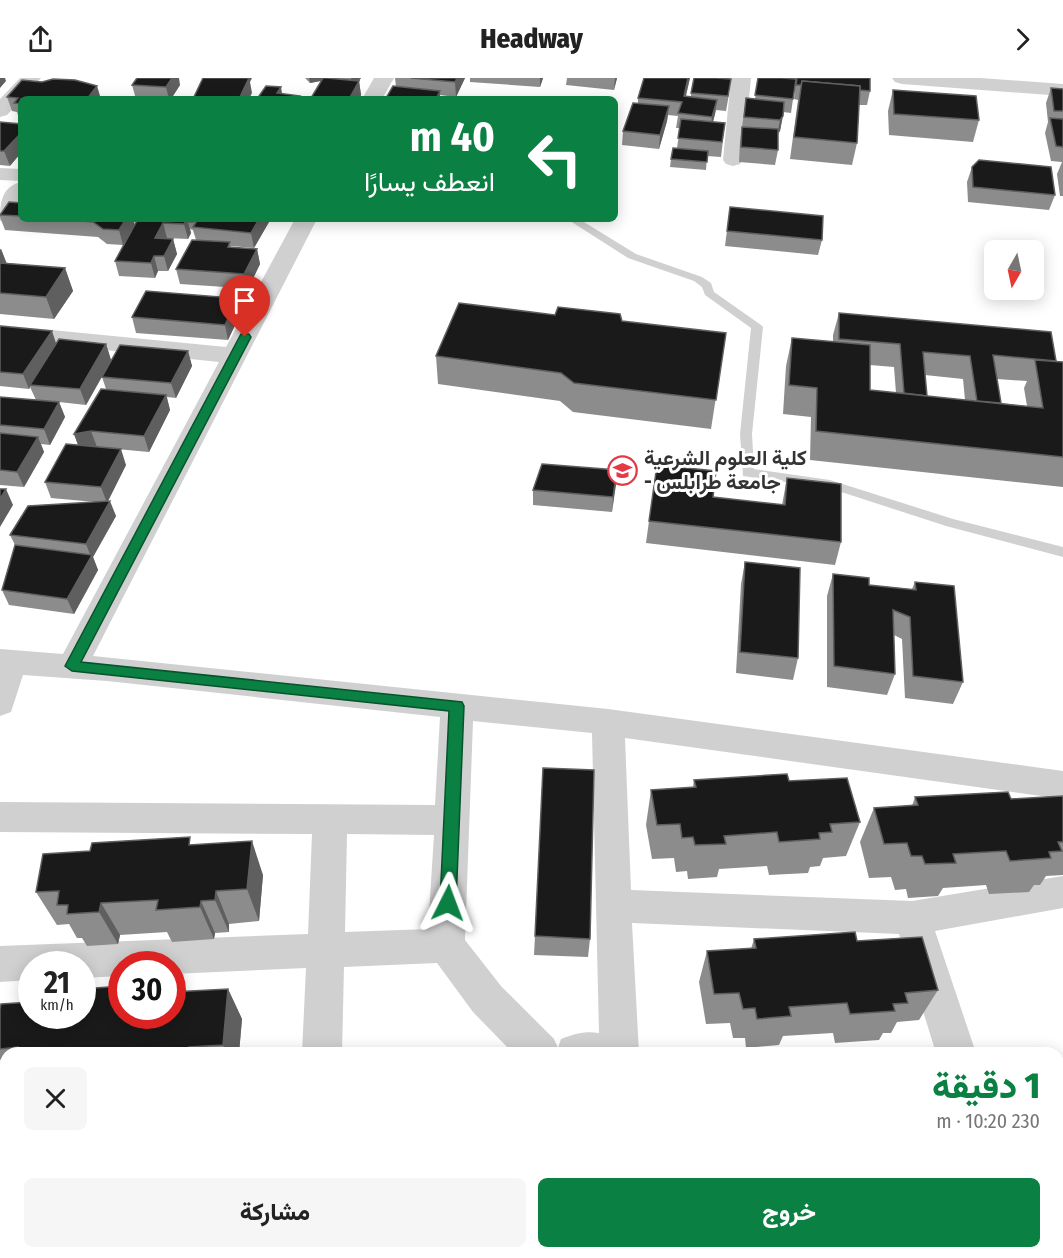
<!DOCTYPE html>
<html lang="ar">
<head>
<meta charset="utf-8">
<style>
  body { margin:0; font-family:"Fira Sans Condensed",Vazirmatn,sans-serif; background:#f6f6f6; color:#222; direction:rtl; height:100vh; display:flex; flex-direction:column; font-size:22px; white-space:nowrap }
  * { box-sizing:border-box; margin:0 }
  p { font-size:20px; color:#767676 }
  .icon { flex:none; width:33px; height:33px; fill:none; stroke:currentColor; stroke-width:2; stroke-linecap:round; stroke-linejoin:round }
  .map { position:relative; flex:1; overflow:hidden; direction:ltr }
  .side { position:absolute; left:0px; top:969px; width:1064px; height:212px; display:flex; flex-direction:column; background:#fff; border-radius:18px 18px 0 0; box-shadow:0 3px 15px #0003; direction:rtl }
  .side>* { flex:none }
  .banner { position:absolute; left:18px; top:18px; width:600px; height:126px; border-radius:9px; box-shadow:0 3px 15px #0003; direction:rtl; background:#0b8043; color:#fff; overflow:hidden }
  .needle { width:39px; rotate:189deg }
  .buttons { position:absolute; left:984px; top:162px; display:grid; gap:12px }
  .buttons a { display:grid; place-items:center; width:60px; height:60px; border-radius:9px; background:#fff; box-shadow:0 3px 15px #0003; font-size:30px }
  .speed { position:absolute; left:18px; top:873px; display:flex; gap:12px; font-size:30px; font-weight:700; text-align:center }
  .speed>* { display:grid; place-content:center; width:78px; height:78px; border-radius:50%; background:#fff; box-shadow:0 3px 15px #0003; line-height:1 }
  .speed small { font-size:15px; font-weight:400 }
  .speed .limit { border:9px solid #d22; background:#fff; color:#111 }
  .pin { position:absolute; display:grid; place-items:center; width:51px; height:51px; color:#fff; margin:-62px -26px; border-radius:50% 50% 50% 0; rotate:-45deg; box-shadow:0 0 6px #0007 }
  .pin .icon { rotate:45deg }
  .me { position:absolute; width:66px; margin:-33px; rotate:3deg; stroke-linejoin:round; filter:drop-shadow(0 0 4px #0008) }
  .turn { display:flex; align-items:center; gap:21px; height:126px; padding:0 24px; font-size:27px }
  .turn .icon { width:78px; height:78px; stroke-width:2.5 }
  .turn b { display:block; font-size:42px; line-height:51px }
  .round { display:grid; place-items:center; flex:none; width:63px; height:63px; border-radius:9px; background:#f6f6f6 }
  .summary { display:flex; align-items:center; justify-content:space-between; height:102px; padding:0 24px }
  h1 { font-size:36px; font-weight:800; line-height:45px; color:#0b8043 }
  .button { display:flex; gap:12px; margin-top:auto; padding:12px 24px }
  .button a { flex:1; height:69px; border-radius:9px; background:#0b8043; color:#fff; font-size:24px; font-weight:800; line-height:69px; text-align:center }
  .button a+a { background:#f6f6f6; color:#222 }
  header { display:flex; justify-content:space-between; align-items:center; height:78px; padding:0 24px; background:#fff; font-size:27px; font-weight:800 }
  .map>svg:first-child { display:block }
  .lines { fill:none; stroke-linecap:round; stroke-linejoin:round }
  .lane { fill:#d0d0d0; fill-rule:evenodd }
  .street { fill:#d0d0d0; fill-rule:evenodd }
  .wall { fill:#8c8c8c; fill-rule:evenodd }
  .shaded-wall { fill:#5f5f5f }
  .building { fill:#1a1a1a; stroke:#5f5f5f; stroke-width:1.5 }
  .route { fill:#0b8043; stroke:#07532c; stroke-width:1.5 }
  .labels { text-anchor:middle; stroke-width:6; stroke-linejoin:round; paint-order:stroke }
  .poi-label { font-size:21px; font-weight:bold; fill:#333; stroke:#fff; text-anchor:start }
</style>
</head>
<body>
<header><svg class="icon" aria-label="forward" viewBox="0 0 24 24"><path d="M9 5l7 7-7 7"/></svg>Headway<svg class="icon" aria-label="share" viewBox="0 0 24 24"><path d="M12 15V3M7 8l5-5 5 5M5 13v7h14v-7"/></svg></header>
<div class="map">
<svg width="1063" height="1180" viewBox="0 0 1063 1180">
  <rect width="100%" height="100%" fill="#fff"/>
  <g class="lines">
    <polygon class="lane" points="567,141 579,141 636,176 702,199 711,205 714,214 761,247 763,249 752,356 754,391 830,402 953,441 1063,469 1063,479 946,448 829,410 743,398 740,356 751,250 705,217 702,209 694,203 628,180"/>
    <g class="street">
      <polygon points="20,0 41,0 7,37 0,39 0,21"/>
      <polygon points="374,0 394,0 382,21 362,21"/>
      <polygon points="731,0 751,0 743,82 740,86 733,88 726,86 723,82"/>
      <polygon points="892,0 980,0 1063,6 1063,18 902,6 895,4"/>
      <polygon points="0,90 21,91 21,103 0,102"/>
      <path d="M21 104C21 121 20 138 0 143 0 125 1 109 21 104Z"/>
      <path d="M295 141H317L93 578 608 631 1063 693V721L625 660 631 812 912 823 1063 798V830L935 853 976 975H936L899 856 632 845 639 975H513L473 934 437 885 344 889 342 975H302L306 890 172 896V886H122V898L82 900V886H32V902L0 904V868L308 856 312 756 0 754V724L435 727 440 639 107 603 23 597 11 634 0 638V571L63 576 219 284 0 261V247L226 269ZM473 643 592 655 599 955C584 953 575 956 561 961L558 970 554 961 501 908 465 862ZM347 756 434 757 428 851 345 854Z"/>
      <polygon points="0,1010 6,1012 6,1055 0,1053"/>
      <polygon points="174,1174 218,1174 217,1180 173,1180"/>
      <polygon points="293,1174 375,1174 372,1180 293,1180"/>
      <polygon points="986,1174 1030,1174 1031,1180 987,1180"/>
    </g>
  </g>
  <g class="wall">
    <polygon points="305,0 361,0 359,3 361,17 359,21 311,21 321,3 310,5"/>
    <polygon points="395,0 465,0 456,19 440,17 440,21 386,21 386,20 396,9"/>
    <polygon points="470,0 543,0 540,9 470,4"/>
    <polygon points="567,0 617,0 614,12 566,7"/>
    <polygon points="644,0 690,0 686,18 691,19 691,15 729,16 726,33 716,32 713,44 725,45 721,79 707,78 706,92 670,89 671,81 677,70 680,50 676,50 678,38 668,37 667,43 659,71 622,67 623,53 638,25 638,20"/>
    <polygon points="758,0 793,21 791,35 783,34 780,53 778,55 778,72 775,87 739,84 740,64 746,20 755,21"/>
    <polygon points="796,0 870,0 870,13 867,27 859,27 857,65 852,87 790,81 798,22 794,21"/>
    <polygon points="132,7 180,7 171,21 136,21"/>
    <polygon points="1051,10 1063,11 1063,118 1060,118 1057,96 1062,84 1051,83 1045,55 1048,44 1046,25"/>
    <polygon points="893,12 979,42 973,64 889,57 888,33"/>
    <polygon points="7,19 101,21 21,21 21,40 19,40 17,34 12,33"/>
    <polygon points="0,44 10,88 0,87"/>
    <polygon points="972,89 1055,117 1049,132 968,124 967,104"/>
    <polygon points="21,125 21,141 133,141 135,147 138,141 268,141 269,144 254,170 231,168 231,169 257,171 260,186 248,211 242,211 245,226 228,262 136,255 132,239 220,219 225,209 180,206 176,191 196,162 193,152 190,151 191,155 188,161 167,160 167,161 173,161 177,176 168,193 158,193 155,200 119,198 115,183 123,167 107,166 98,159 5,152 0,139 0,136"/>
    <polygon points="730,129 822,162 818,177 725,168"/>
    <polygon points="0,171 1,171 6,185 65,190 73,213 54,241 0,236"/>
    <path d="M839 235 1056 284H1063V409L810 382 811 339 783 336 786 288 792 260 833 264V257ZM870 287 894 289 896 315 870 312ZM925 297 963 301 965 322 927 318ZM997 301 1027 303 1024 310 1027 328 1001 325Z"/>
    <polygon points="555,237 622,243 726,255 711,351 573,334 560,323 438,306 436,278"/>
    <polygon points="0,248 56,265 106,266 111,282 188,273 192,288 176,320 167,319 170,332 149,374 95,369 126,387 108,423 116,438 93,479 98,492 74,536 9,527 2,512 15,467 10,457 95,424 51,420 45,404 78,367 74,356 106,311 102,299 86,327 59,324 65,339 50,367 41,366 44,374 24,409 0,407 0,319 36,322 30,309 29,311 0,308"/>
    <polygon points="617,392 612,434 533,427 533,412"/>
    <polygon points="787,400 841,464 835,487 646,465 649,443 713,419 782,427"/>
    <polygon points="745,484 798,580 793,602 736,595 741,506"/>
    <polygon points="833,496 869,507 912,511 915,504 963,604 953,626 905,620 902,561 894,557 895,596 887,617 827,609 827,518"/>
    <polygon points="694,702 789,703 860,744 846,778 823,780 820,788 810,789 808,795 769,797 767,788 719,791 717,799 688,801 687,793 676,794 674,780 652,781 646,747 651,712 693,709"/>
    <polygon points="1063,718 1063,797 1046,798 1040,807 1034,807 1029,814 989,816 986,807 943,810 938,818 908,820 906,811 895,812 891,799 869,800 860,764 874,730 912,728 915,719 1011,721"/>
    <polygon points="193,767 263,797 259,843 229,846 229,854 215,855 214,861 172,864 167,854 120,857 118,866 87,868 82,860 77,860 69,846 57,847 36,814"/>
    <polygon points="535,858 590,861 588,879 534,877"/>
    <polygon points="754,861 857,863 938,912 919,942 897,944 891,955 883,955 879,962 835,965 833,955 783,958 779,967 746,970 745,960 733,960 730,945 706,946 699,904 707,873 751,871"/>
    <polygon points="228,911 242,941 239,975 6,975 6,988 0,981 0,931 122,938"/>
    <polygon points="0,1077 6,1174 176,1175 121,1179 121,1180 0,1180"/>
  </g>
  <g class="shaded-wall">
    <polygon points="0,0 5,0 6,3 0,10"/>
    <polygon points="172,0 179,0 180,7 171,21 169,21 166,9"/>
    <polygon points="248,0 252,0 250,4 252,15 249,21 239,21"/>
    <polygon points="309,0 325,0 325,2 310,5"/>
    <polygon points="351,0 361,0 352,10"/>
    <polygon points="457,0 465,0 456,19 455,4"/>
    <polygon points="540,0 543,0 540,9"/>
    <polygon points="615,0 617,0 614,12"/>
    <polygon points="688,0 690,0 689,4 682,33 684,18"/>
    <polygon points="359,3 361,17 359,21 349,21"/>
    <polygon points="97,8 101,21 87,21"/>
    <polygon points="281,9 283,21 277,15"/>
    <polygon points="440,13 440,21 436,21"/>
    <polygon points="717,22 715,36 710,54 712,39"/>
    <polygon points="669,28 667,43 659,71 660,57"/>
    <polygon points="783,38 780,53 777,57 780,42"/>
    <polygon points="21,55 21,75 10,88 4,73"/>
    <polygon points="126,141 133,141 135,148 123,167 119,152"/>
    <polygon points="187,141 191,155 188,161 184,146"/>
    <polygon points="259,141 268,141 269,144 254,170 251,155"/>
    <polygon points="163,145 167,160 159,175 155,160"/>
    <polygon points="173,161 177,176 168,193 164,178"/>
    <polygon points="1,171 7,186 0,196 0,173"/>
    <polygon points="257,171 260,186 248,211 244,196"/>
    <polygon points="154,178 158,193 155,200 151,185"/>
    <polygon points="65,190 73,213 54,241 46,219"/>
    <polygon points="242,211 245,226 228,262 225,247"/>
    <polygon points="52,253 57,268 30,307 30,309 29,311 23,296"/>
    <polygon points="106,266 111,282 86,327 80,311"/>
    <polygon points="188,273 192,288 176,320 171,305"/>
    <polygon points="166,317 170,332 149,374 144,358"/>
    <polygon points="59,324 65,339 50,367 44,351"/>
    <polygon points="91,353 97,369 80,372 74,356"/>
    <polygon points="38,359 44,374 24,409 17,394"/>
    <polygon points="121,371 126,387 107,425 101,409"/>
    <polygon points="617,392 616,407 612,434 613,419"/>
    <polygon points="6,411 13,427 0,449 0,421"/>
    <polygon points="110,423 116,438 93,479 98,492 74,536 67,521 91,479 86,466"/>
    <polygon points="252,763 263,797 259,843 247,811"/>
    <polygon points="216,813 229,846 229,854 215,822"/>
    <polygon points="201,823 215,855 214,861 200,829"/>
    <polygon points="101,825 120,857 118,866 99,834"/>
    <polygon points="228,911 242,941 239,975 227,975 223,967"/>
    <polygon points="102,1174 117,1174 121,1179 121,1180 107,1180"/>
  </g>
  <g class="building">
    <polygon points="137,0 172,0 166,9 132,7"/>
    <polygon points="203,0 249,0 239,21 193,21"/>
    <polygon points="323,0 327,0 359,3 349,21 311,20"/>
    <polygon points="411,0 457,0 455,4"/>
    <polygon points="644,0 688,0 684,18 717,22 712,39 678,35 682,24 638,20"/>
    <polygon points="694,0 716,0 731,1 728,18 691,15"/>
    <polygon points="758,0 781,0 796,1 793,21 755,17"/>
    <polygon points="797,0 870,0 870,13 860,12 860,8 802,3 801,7 796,7"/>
    <polygon points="53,1 75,2 97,8 87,21 21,21 21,26 14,25 18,20 7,19 22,2 42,4"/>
    <polygon points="802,3 860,8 857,65 794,59"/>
    <polygon points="266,8 281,9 277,15 300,18 297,21 257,21"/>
    <polygon points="393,8 440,13 436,21 397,21 386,20"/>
    <polygon points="1051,10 1063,11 1063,33 1054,33"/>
    <polygon points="893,12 976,18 979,42 894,36"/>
    <polygon points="746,20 784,24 783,38 780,42 744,39"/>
    <polygon points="633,25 669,28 660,57 623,53"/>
    <polygon points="1050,40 1063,41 1063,69 1056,68"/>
    <polygon points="681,41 725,45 722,64 678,60"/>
    <polygon points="0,44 21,46 21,55 4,73 0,73"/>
    <polygon points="742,49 778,51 778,72 741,69"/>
    <polygon points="673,70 708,73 707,84 671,81"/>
    <polygon points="979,82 1051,89 1055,117 973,109 972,89"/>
    <polygon points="9,124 21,125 21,138 0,137"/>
    <polygon points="730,129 823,138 822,162 727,153"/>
    <polygon points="58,141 126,141 119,152 103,151 93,144"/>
    <polygon points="138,141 187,141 184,146 163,145 155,160 173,161 164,178 154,178 151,185 115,183"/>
    <polygon points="188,141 195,141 193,144 188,144"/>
    <polygon points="198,141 259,141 251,155 193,149"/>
    <polygon points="192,162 230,164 228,169 257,171 244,196 176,191"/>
    <polygon points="0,185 65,190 46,219 0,215"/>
    <polygon points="225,209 242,211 225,247 132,239 146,213 220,219"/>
    <polygon points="459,225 555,237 558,229 620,236 622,243 726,255 716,322 574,305 561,295 436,278"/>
    <polygon points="839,235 1051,254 1056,283 993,277 1001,325 977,323 970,278 923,274 927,318 904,315 900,266 839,261"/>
    <polygon points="0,248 52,253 23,296 0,294"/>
    <polygon points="792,260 870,267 870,312 1043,330 1035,282 1063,284 1063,379 816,353 817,310 789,307"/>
    <polygon points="59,261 106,266 80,311 30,307"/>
    <polygon points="120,267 188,273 171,305 102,299"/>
    <polygon points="101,311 166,317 144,358 91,353 74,356"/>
    <polygon points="0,319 59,324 44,351 0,347"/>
    <polygon points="0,355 38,359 17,394 0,392"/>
    <polygon points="66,366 121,371 101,409 45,404"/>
    <polygon points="542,386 617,392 613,419 533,412"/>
    <polygon points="657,387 716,393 713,419 785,427 787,400 841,406 841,464 649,443"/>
    <polygon points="0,411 6,411 0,421"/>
    <polygon points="110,423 86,466 10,457 28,428"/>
    <polygon points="15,467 92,477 67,521 2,512"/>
    <polygon points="745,484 800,490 798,580 740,574"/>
    <polygon points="833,496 869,500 869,507 916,512 915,504 954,508 963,604 913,598 910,539 893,532 895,596 834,588"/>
    <polygon points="543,690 594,692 590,861 535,858"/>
    <polygon points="787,696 789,703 847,700 860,744 830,746 832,754 819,755 820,761 779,764 777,754 724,758 726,766 695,767 693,759 682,760 680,746 657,747 651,712 696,709 694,702"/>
    <polygon points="1008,714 1011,721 1063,718 1063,764 1058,764 1062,773 1049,774 1051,780 1010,783 1006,773 953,776 956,785 925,786 922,778 911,778 907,765 884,766 874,730 918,727 915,719"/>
    <polygon points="190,759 189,767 252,763 247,811 216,813 215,822 201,823 200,829 156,832 158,822 101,825 99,834 67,836 68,827 57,827 59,813 36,814 43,776 90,773 92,765"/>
    <polygon points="855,854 857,863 922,859 938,912 905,915 908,925 893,926 895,933 850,936 847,925 789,929 791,938 757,941 755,930 743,931 739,915 714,916 707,873 756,870 754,861"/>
    <polygon points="122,908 122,938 172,938 172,914 228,911 223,967 189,969 188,975 17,975 18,969 0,971 0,931 1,926 32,924 32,938 82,938 82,911"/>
    <polygon points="0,1077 6,1077 6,1174 45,1174 0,1178"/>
  </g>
  <polygon class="route" points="241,256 249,256 251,259 81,584 462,624 464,628 456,825 454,830 448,832 443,830 440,825 449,633 72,593 65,588"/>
  <defs>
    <symbol id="university-ring" viewBox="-11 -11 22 22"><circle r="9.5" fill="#fff" stroke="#e63946" stroke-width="1.5"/><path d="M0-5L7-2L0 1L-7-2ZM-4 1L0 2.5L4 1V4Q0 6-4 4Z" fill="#e63946"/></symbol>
  </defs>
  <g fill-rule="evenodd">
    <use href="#university-ring" x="606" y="376" width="33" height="33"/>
  </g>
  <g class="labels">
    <g class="poi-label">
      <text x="644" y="387">كلية العلوم الشرعية<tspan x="644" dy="24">- جامعة طرابلس</tspan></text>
    </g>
  </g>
</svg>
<div class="buttons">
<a><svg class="needle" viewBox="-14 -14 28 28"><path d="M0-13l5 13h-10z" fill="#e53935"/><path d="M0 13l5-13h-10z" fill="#767676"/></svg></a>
</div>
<div class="speed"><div>21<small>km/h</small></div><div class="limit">30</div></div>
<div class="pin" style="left:245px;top:259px;background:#d93025"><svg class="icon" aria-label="arrive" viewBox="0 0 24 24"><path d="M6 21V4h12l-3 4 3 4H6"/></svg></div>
<svg class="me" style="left:448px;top:825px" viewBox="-20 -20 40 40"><path d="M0-17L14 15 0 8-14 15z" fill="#0b8043" stroke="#fff" stroke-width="4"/></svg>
<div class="banner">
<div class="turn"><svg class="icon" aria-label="left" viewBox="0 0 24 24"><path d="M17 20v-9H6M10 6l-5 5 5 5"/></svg><div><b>40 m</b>انعطف يسارًا</div></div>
</div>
<section class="side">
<div class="summary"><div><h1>1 دقيقة</h1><p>230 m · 10:20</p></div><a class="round"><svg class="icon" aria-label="close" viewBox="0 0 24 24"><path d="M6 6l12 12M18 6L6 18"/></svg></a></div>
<div class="button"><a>خروج</a><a>مشاركة</a></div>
</section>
</div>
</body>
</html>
